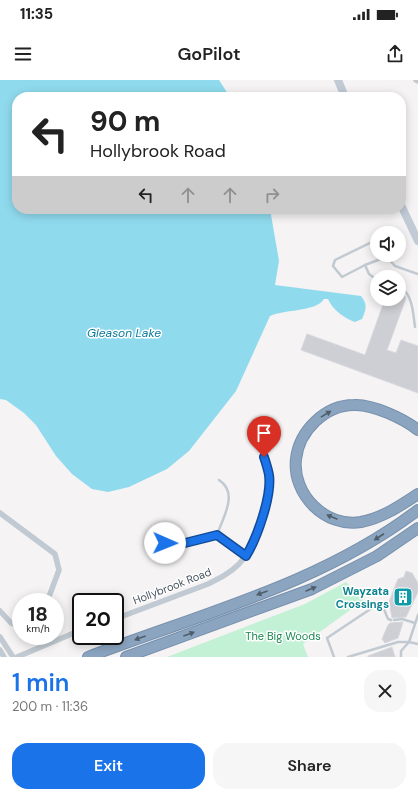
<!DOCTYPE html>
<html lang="en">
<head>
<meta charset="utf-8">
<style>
  body { margin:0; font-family:"DM Sans",sans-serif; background:#f6f6f6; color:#222; height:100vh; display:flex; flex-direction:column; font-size:15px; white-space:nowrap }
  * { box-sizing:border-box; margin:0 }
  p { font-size:13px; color:#767676 }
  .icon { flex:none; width:22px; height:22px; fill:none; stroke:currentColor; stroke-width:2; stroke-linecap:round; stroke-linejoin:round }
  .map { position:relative; height:577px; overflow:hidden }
  .side { display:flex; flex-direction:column; background:#fff; flex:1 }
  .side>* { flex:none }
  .hud { position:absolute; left:12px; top:12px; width:394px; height:122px; border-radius:16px; box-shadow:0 2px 10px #0003; background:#fff; color:#222; overflow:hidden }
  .controls { position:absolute; left:370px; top:146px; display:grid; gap:8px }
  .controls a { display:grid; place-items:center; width:36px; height:36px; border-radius:50%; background:#fff; box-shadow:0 2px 10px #0003; font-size:20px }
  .speed { position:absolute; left:12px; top:513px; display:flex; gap:8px; font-size:20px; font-weight:700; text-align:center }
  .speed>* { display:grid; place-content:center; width:52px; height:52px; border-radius:50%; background:#fff; box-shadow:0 2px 10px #0003; line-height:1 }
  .speed small { font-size:10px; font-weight:400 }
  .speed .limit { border:2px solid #111; border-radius:6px; background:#fff; color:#111 }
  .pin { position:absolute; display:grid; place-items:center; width:34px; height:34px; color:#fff; margin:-41px -17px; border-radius:50% 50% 50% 0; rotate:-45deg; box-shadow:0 0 4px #0007 }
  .pin .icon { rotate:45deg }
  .me { position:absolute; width:44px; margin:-22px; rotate:91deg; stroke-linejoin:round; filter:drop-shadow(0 0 3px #0008) }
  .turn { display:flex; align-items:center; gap:14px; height:84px; padding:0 12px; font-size:18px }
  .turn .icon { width:52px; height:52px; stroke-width:2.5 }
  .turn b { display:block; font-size:28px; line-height:34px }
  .lanes { display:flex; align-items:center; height:38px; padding:0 12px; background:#0003; justify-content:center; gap:20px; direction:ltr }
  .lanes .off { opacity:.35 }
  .round { display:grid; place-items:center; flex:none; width:42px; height:42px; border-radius:16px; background:#f6f6f6 }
  .head { display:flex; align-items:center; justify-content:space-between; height:68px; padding:0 12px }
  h1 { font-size:24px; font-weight:600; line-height:30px; color:#1a73e8 }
  .button { display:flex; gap:8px; margin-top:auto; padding:8px 12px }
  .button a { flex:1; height:46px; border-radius:16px; background:#1a73e8; color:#fff; font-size:16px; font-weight:600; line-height:46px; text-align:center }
  .button a+a { background:#f6f6f6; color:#222 }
  .status { display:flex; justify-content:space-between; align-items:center; height:28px; padding:0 20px; background:#fff; direction:ltr }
  .status svg { height:11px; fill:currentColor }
  header { display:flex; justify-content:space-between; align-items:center; height:52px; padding:0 12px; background:#fff; font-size:18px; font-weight:600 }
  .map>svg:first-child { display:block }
  .green { fill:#c3f1d5 }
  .water { fill:#90daee }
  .building { fill:#cdcfd5; stroke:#d7d9de }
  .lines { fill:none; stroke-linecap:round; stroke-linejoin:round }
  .highway-casing { stroke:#7690ad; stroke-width:12 }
  .lane { stroke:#c1cad2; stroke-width:2.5 }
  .street { stroke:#c1cad2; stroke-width:5.5 }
  .secondary { stroke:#c1cbd6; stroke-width:8 }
  .highway { stroke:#8ba5c1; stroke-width:10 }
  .oneway { fill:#505e6b }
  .route-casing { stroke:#114b97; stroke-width:10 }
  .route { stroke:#1a73e8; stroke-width:7 }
  .labels { text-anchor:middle; stroke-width:3; stroke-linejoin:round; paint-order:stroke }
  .street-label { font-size:11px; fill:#4a5661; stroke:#fff }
  .culture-label { font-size:11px; font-weight:bold; fill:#0d838f; stroke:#fff; text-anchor:end }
  .park-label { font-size:11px; fill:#17864f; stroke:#fff }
  .water-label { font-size:12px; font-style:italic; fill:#0c7c9b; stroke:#fff }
</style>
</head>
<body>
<div class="status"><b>11:35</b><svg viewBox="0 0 49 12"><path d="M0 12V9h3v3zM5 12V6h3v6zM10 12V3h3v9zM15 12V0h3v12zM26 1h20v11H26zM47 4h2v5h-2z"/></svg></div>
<header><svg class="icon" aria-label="menu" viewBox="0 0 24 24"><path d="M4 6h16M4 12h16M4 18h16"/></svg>GoPilot<svg class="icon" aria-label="share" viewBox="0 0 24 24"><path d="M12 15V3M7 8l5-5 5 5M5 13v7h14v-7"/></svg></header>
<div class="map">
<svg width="418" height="577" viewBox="0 0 418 577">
  <rect width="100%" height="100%" fill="#f5f3f3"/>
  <polygon class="green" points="346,502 364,520 303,564 308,577 167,577 305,524"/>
  <path class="water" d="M0 0H219L230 17H17V129H270L279 181 275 205 361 216C368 225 366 229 362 239L355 242C345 239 332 229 328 219H324C316 232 285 229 270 236L236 311 189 371 167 389 129 407 108 412 92 409 72 394 56 376 36 345 24 333 6 320 0 319Z"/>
  <g class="building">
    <polygon points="399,213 404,215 406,218 387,270 396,273 401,260 418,266 418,313 301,270 307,254 365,275 385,219 399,219"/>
    <polygon points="406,491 412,493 418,503 418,512 406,537 392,538 389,522 398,499 404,497"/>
    <polygon points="403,542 398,558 385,563 382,559 388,545 390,543"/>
    <polygon points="392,567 395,577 368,577 368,576"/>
  </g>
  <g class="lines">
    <defs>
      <g id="highway">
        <path d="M418 350C404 339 373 324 354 325 325 325 299 351 296 379 292 414 325 448 361 442 382 438 400 426 418 414"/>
        <path d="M88 577C200 534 321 504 418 430"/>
        <polyline points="126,577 312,509 377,476 418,448"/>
      </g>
    </defs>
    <use href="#highway" class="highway-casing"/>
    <g class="lane">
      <polyline points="377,161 376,160 335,180 333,186 342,197 365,185 386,177"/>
      <polyline points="385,175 395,186 418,194"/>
      <polyline points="365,185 369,194 377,200"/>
      <path d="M399 206C413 214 413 233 415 247"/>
      <path d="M166 450 163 459 165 463 173 466 217 455C223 437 239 413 219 400"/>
      <polyline points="217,455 245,475"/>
      <polyline points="394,540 402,539 415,543"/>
      <polyline points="334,577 327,558 381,522 388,539 391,540"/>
      <polyline points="348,577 398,562 409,562 418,535"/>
      <polyline points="401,577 401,571 409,562 418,564"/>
    </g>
    <g class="street">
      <polyline points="416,0 418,1"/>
      <polyline points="0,433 55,474 59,490 47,522"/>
      <polyline points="0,531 11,543 21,547"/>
      <path d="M115 539 208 504C220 498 230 493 239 484 259 462 268 427 269 398 269 391 266 383 264 377"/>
      <polyline points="0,557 13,577"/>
      <polyline points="0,570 4,577"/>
      <polyline points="17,577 81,550"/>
    </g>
    <g class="secondary">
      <polyline points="338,0 345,17"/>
      <polyline points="401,125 418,161"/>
    </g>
    <use href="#highway" class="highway"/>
  </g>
  <defs><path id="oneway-solid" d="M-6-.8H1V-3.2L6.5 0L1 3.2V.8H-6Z"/></defs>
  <g class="oneway">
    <use href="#oneway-solid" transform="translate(326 334) rotate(-31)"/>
    <use href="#oneway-solid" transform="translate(332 437) rotate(-157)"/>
    <use href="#oneway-solid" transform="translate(379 457) rotate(147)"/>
    <use href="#oneway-solid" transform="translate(311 509) rotate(-23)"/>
    <use href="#oneway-solid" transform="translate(262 513) rotate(160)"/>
    <use href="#oneway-solid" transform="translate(189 554) rotate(-20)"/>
    <use href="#oneway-solid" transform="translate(140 558) rotate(160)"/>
  </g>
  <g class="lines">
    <defs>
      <path id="route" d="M165 463 173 466 217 455 246 476C257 458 272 416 269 395 268 389 266 383 264 377"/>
    </defs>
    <use href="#route" class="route-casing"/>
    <use href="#route" class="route"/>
  </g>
  <defs>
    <symbol id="building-square" viewBox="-11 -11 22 22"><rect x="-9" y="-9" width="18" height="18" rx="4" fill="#0f9aa8" stroke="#fff"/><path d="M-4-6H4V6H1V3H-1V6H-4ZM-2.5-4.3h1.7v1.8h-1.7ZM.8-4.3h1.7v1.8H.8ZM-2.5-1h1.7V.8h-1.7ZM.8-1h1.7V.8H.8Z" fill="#fff"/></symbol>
  </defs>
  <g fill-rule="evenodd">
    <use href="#building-square" x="392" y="506" width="22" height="22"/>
  </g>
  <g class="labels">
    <g class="street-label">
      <text transform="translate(172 506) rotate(-21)" y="4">Hollybrook Road</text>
    </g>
    <g class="culture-label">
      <text x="389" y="515">Wayzata<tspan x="389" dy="13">Crossings</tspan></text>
    </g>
    <g class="park-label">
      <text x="283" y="560">The Big Woods</text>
    </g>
    <g class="water-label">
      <text x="124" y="257">Gleason Lake</text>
    </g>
  </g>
</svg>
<div class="controls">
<a><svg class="icon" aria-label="sound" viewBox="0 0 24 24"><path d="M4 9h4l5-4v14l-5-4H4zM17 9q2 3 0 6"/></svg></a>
<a><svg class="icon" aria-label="layers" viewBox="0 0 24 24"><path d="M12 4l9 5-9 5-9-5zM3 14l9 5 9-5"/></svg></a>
</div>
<div class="speed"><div>18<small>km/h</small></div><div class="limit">20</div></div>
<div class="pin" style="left:264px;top:377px;background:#d93025"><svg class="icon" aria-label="arrive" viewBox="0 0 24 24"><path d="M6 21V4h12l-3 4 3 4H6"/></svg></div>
<svg class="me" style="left:165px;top:463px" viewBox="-20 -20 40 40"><circle r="19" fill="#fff"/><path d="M0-13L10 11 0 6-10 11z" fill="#1a73e8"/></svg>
<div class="hud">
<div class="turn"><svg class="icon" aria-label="left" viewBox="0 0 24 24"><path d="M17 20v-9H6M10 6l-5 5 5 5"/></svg><div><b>90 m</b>Hollybrook Road</div></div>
<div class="lanes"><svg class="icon" aria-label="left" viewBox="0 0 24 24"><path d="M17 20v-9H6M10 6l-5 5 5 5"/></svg><svg class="icon off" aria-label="ahead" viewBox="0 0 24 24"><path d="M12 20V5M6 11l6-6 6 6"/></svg><svg class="icon off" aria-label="ahead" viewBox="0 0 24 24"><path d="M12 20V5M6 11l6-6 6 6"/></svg><svg class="icon off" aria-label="right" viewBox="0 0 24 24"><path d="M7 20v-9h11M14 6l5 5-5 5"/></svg></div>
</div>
</div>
<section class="side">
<div class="head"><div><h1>1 min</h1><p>200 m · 11:36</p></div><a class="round"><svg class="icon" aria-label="close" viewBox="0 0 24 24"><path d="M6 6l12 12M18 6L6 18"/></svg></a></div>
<div class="button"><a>Exit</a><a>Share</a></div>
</section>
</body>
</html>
